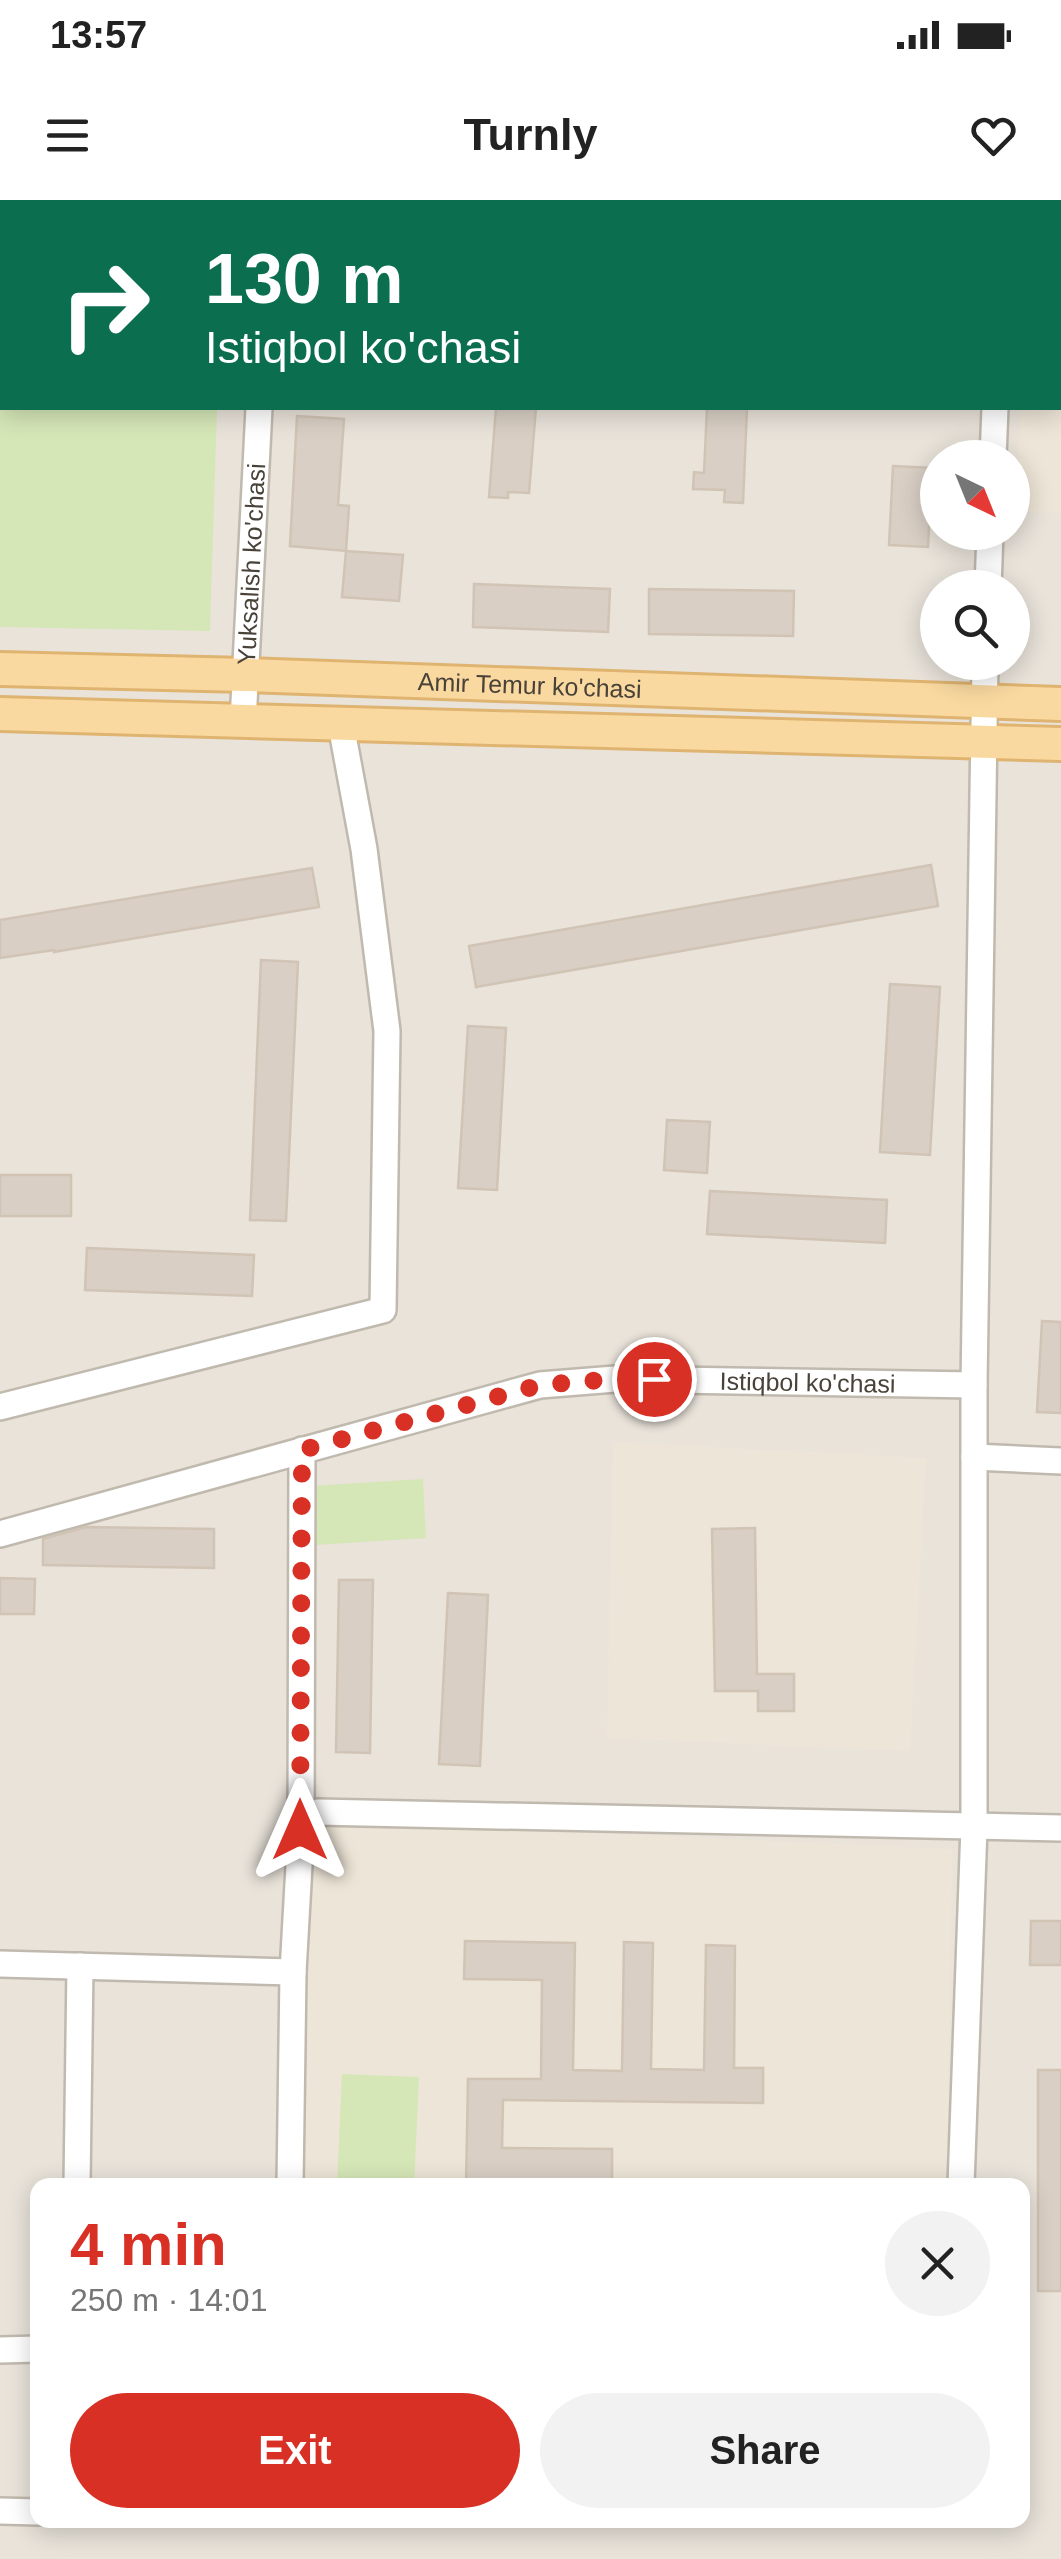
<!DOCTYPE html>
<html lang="en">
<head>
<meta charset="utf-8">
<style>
  body { margin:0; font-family:Arial,sans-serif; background:#f2f2f2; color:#222; height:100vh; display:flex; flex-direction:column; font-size:38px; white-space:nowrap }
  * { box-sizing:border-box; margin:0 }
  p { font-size:32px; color:#767676 }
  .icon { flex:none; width:55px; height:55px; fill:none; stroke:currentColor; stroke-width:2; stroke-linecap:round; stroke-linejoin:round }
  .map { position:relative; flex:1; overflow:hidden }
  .drawer { position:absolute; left:30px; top:1978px; width:1000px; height:350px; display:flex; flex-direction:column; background:#fff; border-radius:20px; box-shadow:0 5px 25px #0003 }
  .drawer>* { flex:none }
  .guide { position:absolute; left:0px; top:0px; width:1062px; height:210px; box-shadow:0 5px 25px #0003; background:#0b6e4f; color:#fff; overflow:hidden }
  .needle { width:65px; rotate:137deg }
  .tools { position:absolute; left:920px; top:240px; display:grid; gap:20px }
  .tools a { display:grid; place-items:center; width:110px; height:110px; border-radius:50%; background:#fff; box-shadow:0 5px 25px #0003; font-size:50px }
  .pin { position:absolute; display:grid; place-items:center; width:85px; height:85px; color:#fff; margin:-42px; border:5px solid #fff; border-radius:50%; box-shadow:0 2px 10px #0007 }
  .me { position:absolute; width:110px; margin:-55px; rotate:0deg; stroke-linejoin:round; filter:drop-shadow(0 0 8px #0008) }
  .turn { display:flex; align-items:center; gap:35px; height:210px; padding:0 40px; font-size:45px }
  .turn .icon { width:130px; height:130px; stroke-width:2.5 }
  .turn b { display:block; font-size:70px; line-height:85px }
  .round { display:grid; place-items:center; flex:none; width:105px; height:105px; border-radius:52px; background:#f2f2f2 }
  .overview { display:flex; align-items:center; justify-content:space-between; height:170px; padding:0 40px }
  h1 { font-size:60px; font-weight:700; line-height:75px; color:#d93025 }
  .action { display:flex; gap:20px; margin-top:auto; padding:20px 40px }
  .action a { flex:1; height:115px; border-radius:60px; background:#d93025; color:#fff; font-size:40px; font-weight:700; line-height:115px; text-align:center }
  .action a+a { background:#f2f2f2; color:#222 }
  .status { display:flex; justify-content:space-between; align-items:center; height:70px; padding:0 50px; background:#fff; direction:ltr }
  .status svg { height:28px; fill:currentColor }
  header { display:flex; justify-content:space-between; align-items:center; height:130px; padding:0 40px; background:#fff; font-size:45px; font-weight:700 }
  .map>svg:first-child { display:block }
  .residential { fill:#e9e3da; fill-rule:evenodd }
  .education { fill:#ede5d7 }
  .green { fill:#d5e7b7 }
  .building { fill:#d9cfc5; stroke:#d1c4b5; stroke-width:2.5 }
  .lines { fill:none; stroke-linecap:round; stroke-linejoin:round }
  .minor-casing { stroke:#c0b9ae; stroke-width:30 }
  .major-casing { stroke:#dfb470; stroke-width:38 }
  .minor { stroke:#fff; stroke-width:25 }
  .major { stroke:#fad9a0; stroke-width:32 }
  .route { stroke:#d93025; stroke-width:18; stroke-dasharray:0 32.4 }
  .labels { text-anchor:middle; stroke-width:8; stroke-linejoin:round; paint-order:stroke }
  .street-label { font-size:25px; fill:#494239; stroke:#fff }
</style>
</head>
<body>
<div class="status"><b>13:57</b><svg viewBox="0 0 49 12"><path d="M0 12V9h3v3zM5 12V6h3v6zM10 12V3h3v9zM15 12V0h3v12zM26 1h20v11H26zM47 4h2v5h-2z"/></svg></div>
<header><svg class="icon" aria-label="menu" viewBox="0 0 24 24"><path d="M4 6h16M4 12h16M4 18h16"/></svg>Turnly<svg class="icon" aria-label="heart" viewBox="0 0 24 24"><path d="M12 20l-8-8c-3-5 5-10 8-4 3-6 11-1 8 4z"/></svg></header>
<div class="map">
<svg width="1061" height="2359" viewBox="0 0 1061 2359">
  <rect width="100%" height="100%" fill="#f5f2ec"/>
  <path class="residential" d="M0 0H1061V2359H0ZM2 2H1060V208H2ZM938 258H1012V332H938ZM938 388H1012V462H938ZM38 1985H1022V2320H38Z"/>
  <g class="education">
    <polygon points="1026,0 1061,0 1061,313 1017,312 1020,208 1060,208 1060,2"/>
    <polygon points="613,1242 926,1258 910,1551 607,1538"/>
    <polygon points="327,1621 952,1649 947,1985 300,1985 311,1637"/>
  </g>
  <g class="green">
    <polygon points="0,0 223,0 2,2 2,208 217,208 210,431 0,427"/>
    <polygon points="423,1279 426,1338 315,1345 311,1286"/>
    <polygon points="342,1874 419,1877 414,1985 337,1985"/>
  </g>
  <g class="building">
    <polygon points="496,208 536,208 529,293 508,292 508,298 489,297"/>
    <polygon points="707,208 747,208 743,303 724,302 725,290 693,289 694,272 704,273"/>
    <polygon points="297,216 344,219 338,305 349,306 346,351 290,346"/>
    <polygon points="893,266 932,268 928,347 889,345"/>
    <polygon points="346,351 403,355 399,401 342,397"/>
    <polygon points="474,384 610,389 608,432 473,427"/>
    <polygon points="649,389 794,391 793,436 649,434"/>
    <polygon points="931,665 938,706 476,787 469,746"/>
    <polygon points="312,668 319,707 54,752 54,750 0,758 0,720"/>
    <polygon points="261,760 298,762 286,1021 250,1020"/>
    <polygon points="890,784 940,787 930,955 880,952"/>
    <polygon points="468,826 506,828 497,990 458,988"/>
    <polygon points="667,920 710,922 707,973 664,970"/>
    <rect x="0" y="975" width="71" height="41"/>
    <polygon points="710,991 887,1000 885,1043 707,1034"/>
    <polygon points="87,1048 254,1055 252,1096 85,1090"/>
    <polygon points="1042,1121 1061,1122 1061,1213 1037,1212"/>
    <polygon points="86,1327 214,1329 214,1368 43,1365 43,1339"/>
    <polygon points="755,1328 757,1474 794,1474 794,1511 758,1511 758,1491 715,1491 712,1329"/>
    <polygon points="0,1378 35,1379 34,1414 0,1414"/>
    <polygon points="339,1380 373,1380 370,1553 336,1552"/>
    <polygon points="448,1393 488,1395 480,1566 439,1564"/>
    <polygon points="1031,1721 1061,1721 1061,1765 1030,1765"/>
    <polygon points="465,1741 575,1743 573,1870 622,1871 624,1742 653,1743 651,1869 704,1870 706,1745 735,1746 734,1868 763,1868 763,1903 503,1900 502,1948 612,1949 612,1985 466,1985 468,1879 541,1879 542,1780 464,1779"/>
    <rect x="1038" y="1870" width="23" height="221"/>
  </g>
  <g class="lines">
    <defs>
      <g id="minor">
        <polyline points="269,2 269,0"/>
        <polyline points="1004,2 1004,0"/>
        <polyline points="993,258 995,208"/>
        <polyline points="988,388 990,332"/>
        <path id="s1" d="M243 522 259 208"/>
        <polyline points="0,1207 383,1110 387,831 364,649 341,525"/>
        <polyline points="974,1257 1061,1261"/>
        <path id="s2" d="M0 1334 540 1185 615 1179 974 1185"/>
        <polyline points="301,1630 318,1612 1061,1628"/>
        <polyline points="0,1764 293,1772"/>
        <polyline points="77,1985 80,1766"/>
        <polyline points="290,1985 293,1772 301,1630 302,1250"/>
        <polyline points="961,1985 974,1627 974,1185 985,462"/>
        <polyline points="0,2150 38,2149"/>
        <polyline points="0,2311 38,2312"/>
      </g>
      <g id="major">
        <path id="s3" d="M0 469 246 475 1061 504"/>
        <polyline points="0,514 1061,544"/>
      </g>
    </defs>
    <use href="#minor" class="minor-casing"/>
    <use href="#major" class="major-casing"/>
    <use href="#minor" class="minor"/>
    <use href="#major" class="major"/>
  </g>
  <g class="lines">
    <polyline class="route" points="300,1630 302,1250 540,1185 614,1179 654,1179"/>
  </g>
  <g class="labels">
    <g class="street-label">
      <text dy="9" stroke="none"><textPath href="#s1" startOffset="158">Yuksalish ko'chasi</textPath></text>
      <text dy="9" stroke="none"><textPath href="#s3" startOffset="530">Amir Temur ko'chasi</textPath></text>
      <text dy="9" stroke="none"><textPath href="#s2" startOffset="828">Istiqbol ko'chasi</textPath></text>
    </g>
  </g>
</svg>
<div class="tools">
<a><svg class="needle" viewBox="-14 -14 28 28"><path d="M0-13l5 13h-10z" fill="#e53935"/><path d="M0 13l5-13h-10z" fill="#767676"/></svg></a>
<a><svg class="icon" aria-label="search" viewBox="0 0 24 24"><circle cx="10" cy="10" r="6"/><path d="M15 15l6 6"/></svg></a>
</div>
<div class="pin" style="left:654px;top:1179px;background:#d93025"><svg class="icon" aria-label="arrive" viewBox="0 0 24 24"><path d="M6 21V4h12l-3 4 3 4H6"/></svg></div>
<svg class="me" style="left:300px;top:1630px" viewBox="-20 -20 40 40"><path d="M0-17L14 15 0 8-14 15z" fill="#d93025" stroke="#fff" stroke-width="4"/></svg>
<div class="guide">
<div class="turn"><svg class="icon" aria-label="right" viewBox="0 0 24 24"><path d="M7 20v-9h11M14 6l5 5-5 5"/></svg><div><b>130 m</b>Istiqbol ko'chasi</div></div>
</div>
<section class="drawer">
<div class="overview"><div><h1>4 min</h1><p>250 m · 14:01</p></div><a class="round"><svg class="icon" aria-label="close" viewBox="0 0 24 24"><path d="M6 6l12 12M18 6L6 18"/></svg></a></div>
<div class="action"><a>Exit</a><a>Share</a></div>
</section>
</div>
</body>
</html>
